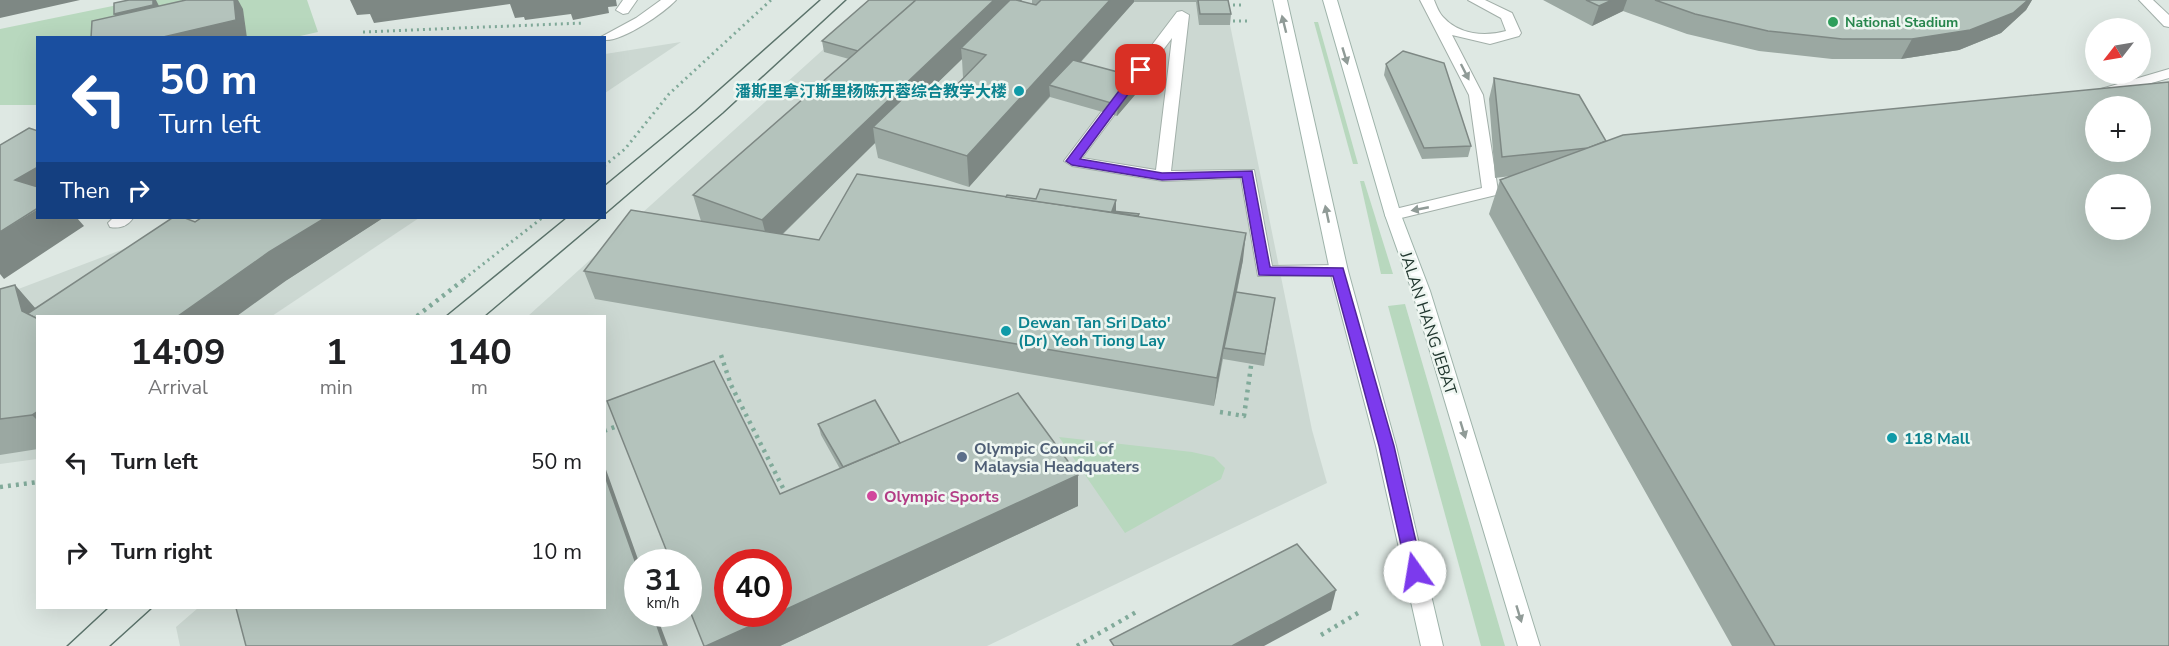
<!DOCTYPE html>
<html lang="en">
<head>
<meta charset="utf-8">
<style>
  body { margin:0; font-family:"Nunito Sans","Noto Sans SC",sans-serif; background:#f6f6f6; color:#202124; height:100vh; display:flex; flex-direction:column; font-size:22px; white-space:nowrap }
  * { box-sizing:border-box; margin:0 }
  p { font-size:20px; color:#757577 }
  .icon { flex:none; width:33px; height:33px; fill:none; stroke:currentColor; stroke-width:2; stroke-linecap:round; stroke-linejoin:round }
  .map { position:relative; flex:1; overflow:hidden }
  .panel { position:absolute; left:36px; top:315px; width:570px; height:294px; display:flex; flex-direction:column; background:#fff; border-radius:0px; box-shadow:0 6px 24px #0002 }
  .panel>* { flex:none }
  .banner { position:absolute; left:36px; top:36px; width:570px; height:183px; border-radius:0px; box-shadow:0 6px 24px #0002; background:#1a4fa0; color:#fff; overflow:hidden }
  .needle { width:39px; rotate:239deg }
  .controls { position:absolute; left:2085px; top:18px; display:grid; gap:12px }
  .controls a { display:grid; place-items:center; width:66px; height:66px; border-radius:50%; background:#fff; box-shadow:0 6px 24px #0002; font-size:30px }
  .speed { position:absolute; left:624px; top:549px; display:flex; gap:12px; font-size:30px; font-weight:700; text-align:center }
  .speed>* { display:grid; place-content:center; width:78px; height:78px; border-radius:50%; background:#fff; box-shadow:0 6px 24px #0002; line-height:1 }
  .speed small { font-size:15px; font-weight:400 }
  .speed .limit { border:9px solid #d22; background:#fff; color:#111 }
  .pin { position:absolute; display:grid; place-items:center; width:51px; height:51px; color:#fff; margin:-26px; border-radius:12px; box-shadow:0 3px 9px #0006 }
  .me { position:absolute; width:66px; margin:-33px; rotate:347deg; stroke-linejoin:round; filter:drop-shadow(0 0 4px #0008) }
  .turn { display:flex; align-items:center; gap:21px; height:126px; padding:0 24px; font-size:27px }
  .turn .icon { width:78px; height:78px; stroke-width:2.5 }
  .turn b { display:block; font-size:42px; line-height:51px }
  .then { display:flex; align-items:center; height:57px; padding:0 24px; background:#0003; gap:12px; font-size:22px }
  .eta { display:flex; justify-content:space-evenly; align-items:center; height:102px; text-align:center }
  .eta b { font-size:36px; font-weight:700; line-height:42px }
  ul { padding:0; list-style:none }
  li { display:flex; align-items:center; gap:18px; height:90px; padding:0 24px }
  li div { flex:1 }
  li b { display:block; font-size:22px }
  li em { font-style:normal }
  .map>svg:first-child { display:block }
  .built { fill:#ccd8d2; fill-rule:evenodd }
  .green { fill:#b8d8be }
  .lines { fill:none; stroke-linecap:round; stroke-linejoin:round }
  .lane-casing { stroke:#a2afa9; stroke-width:2 }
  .street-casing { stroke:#a2afa9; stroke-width:2 }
  .secondary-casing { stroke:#9eb3aa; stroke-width:2 }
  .path-far1 { stroke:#81aa9a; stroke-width:3; stroke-dasharray:2 4; stroke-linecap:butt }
  .path { stroke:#81aa9a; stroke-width:4.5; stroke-dasharray:3 5; stroke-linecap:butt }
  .lane { fill:#fff; fill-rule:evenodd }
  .street { fill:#fff; fill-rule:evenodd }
  .secondary { fill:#fff; fill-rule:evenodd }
  .tram { stroke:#5b736b; stroke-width:1.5 }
  .wall { fill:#9ba8a2; fill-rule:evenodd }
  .shaded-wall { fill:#7e8884 }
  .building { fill:#b4c3bc; stroke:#7e8884; stroke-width:1.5; fill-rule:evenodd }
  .oneway { fill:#909b97 }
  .route { fill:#7c3aed; stroke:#51269a; stroke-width:1.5 }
  .leisure-dot { fill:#2e9e5b; stroke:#eef6f1; stroke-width:2 }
  .culture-dot { fill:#0f9aa8; stroke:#eef6f1; stroke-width:2 }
  .service-dot { fill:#5c6f8a; stroke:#eef6f1; stroke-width:2 }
  .hotel-dot { fill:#d1479c; stroke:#eef6f1; stroke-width:2 }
  .labels { text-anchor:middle; stroke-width:5; stroke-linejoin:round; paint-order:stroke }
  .far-leisure-label { font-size:14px; font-weight:bold; fill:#27864d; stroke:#eef6f1; text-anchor:start }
  .culture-label { font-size:16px; font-weight:bold; fill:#0d838f; stroke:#eef6f1; text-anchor:start }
  .street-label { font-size:16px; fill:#21372f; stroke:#eef6f1 }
  .service-label { font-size:16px; font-weight:bold; fill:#4e5e75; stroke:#eef6f1; text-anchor:start }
  .hotel-label { font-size:16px; font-weight:bold; fill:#b23c85; stroke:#eef6f1; text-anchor:start }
</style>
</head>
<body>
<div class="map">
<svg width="2169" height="646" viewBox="0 0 2169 646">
  <rect width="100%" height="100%" fill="#dee8e3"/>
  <g class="built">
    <path d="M878 0H1225L1312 430 1327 483 987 646H180L176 627 198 608H604V316H528ZM638 562H688V614H638ZM728 562H778V614H728Z"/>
    <polygon points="681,42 605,93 605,54"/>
    <polygon points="183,218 419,218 272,316 38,316 37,459 0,464 0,296 158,236"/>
  </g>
  <g class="green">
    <polygon points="142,0 307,0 318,32 291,38 38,38 37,105 0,105 0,29"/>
    <polygon points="1314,22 1318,22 1358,164 1353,164"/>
    <polygon points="1360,181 1364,181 1393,274 1381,274"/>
    <polygon points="1405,304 1505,646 1481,646 1388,306"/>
    <polygon points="1059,437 1192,452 1214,457 1225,468 1221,479 1125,533"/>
  </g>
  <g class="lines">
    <defs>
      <g id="lane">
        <polygon points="623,0 637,0 628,13 623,14 616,10"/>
        <path d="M1420 0H1434C1436 5 1439 13 1443 17 1459 35 1485 37 1506 31L1501 18 1468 0H1485L1512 13 1521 33 1519 36 1490 44 1452 35 1483 95 1498 191 1496 195 1393 220 1387 219 1385 215 1387 211 1482 188 1469 95Z"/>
        <polygon points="2139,0 2153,0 2169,15 2169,27 2164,26"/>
        <path d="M1182 11 1189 15 1171 171 1254 170 1272 266 1339 265 1345 267 1348 271 1345 275 1258 276 1241 178 1163 181 1072 166 1064 161 1177 12ZM1172 38 1156 170 1082 158Z"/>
        <polygon points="2169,69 2169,78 2106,96 2099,92 2101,89"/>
        <path d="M113 218H133C128 226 119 229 110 227L108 223Z"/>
      </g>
      <path id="street" d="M661 0H676C664 13 622 42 604 40V38L601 37 636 18Z"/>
      <g id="secondary">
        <polygon points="1273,0 1287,0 1348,271 1396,446 1443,646 1421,646 1376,446 1330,271"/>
        <polygon points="1323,0 1337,0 1401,215 1430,291 1540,646 1518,646 1412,291 1385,215"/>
      </g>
    </defs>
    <use href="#lane" class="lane-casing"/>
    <use href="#street" class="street-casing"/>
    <use href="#secondary" class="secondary-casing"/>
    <g class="path-far1">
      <polyline points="1227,5 1243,5"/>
      <polyline points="1227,21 1247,21"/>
      <polyline points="363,32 584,23"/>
      <polyline points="604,166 625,149 669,94 771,0"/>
      <polyline points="464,279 542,218"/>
    </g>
    <g class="path">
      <polyline points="417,316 466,278"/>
      <polyline points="721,355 731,385 787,496"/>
      <polyline points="1220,412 1244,416 1252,359"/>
      <polyline points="604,431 620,425"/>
      <polyline points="0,487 38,482"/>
      <polyline points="1321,635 1358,613"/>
      <polyline points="1077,646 1138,611"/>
    </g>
    <use href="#lane" class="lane"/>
    <use href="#street" class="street"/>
    <use href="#secondary" class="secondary"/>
    <g class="tram">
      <polyline points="604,186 695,111 820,0"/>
      <polyline points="604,215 723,113 846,0"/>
      <polyline points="446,316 566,218"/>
      <polyline points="485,316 601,218"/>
      <polyline points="67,646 108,608"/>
      <polyline points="110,646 152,608"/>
    </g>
  </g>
  <g class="wall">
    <path d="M869 0H1022L1021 1 1032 4V0H1228L1231 14 1230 25H1199L1196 2H1134L1081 62 1140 78V89L1117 116 1050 97 969 187 878 158 875 143 783 234 819 240 1006 197 1116 211 1139 216 1243 260 1237 292 1275 298 1264 366 1223 359 1214 406 595 299 584 271 701 221 693 195 849 59 824 52 822 41ZM962 59 963 78 948 94 931 89Z"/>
    <polygon points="1543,0 2032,0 2026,10 2001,33 1959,50 1901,59 1832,59 1759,51 1687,34 1623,11 1592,26"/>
    <polygon points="1386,64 1471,146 1468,157 1422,159 1384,75"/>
    <polygon points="1494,78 1606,141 2169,646 1732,646 1489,214 1500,180 1511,176 1495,178 1489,99"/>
    <polygon points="201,218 383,218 287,280 38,316 38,449 0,455 0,289 15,285 35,308"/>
    <polygon points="818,424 900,443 1078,506 780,646 704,646 780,494 840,469 821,435"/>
  </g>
  <g class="shaded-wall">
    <polygon points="0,0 80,0 0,18"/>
    <polygon points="153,0 156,0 159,6 121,25 114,14"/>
    <polygon points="234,0 238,0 243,9 247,38 159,38"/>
    <polygon points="350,0 616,0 617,6 608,7 609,13 573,20 571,14 525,20 524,17 515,18 510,4 374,23 370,14 357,15"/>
    <polygon points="994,0 1022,0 970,51 961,48 962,59 888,131 873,127 875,143 769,247 762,220"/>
    <polygon points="1110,0 1134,0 1134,2 1057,88 1049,85 1050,96 969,187 967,156"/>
    <polygon points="1612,0 1627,0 1623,11 1592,26 1599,6"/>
    <polygon points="2028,0 2032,0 2026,10 2001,33 1959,50 1901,59 1912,39"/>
    <polygon points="1140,78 1140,89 1117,116 1118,105"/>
    <polygon points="38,167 38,208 15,180"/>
    <polygon points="1116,200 1116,211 1112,211"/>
    <polygon points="38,209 38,218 77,218 84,226 4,279 0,274 0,232"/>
    <polygon points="325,218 383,218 287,280 237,316 178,316 269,252"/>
    <polygon points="1246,233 1243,260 1225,348 1224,348 1214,406 1217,378"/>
    <polygon points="15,285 42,316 25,315 22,311"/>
    <polygon points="38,411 38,421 32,415"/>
    <polygon points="604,464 639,562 638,562 638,569 604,473"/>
    <polygon points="1078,475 1078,506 780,646 706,646"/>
    <polygon points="1336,590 1331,610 1264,646 1232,646"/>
    <polygon points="653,614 656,614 668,646 664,646"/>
  </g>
  <g class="building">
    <polygon points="129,0 153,0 153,5 114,14 114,3"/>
    <polygon points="186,0 234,0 236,20 159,38 91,38 92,21"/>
    <polygon points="869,0 916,0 858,51 822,41"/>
    <polygon points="916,0 994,0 762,220 693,195"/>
    <polygon points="1010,0 1016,0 1036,5 1041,0 1110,0 967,156 873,127 917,85 948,94 986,55 961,48"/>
    <polygon points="1198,0 1228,0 1231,14 1200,14"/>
    <polygon points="1586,0 1612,0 1599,6"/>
    <polygon points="1655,0 2028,0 2013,13 1970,30 1912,39 1842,39 1768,31 1695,14"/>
    <polygon points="1403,51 1444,63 1471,146 1424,148 1386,64"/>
    <polygon points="1073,60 1140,78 1118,105 1049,85"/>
    <polygon points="1494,78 1579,95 1606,141 1588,148 1502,157"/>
    <path d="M2169 82V646H1775L1500 180 1623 135ZM2096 106H2140V152H2096ZM2096 184H2140V230H2096Z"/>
    <polygon points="29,128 38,131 38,167 15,180 38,187 38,208 0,232 0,145"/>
    <polygon points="857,174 1246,233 1217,378 584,271 631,210 819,240"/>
    <polygon points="1040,189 1116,200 1112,211 1139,214 1138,216 1006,197 1007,195 1036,199"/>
    <polygon points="172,218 185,218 195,222 201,218 325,218 269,252 178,316 38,316 38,319 27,314"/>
    <polygon points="15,285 22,311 38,319 38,411 32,415 0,419 0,289"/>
    <polygon points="1236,292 1275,298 1265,354 1224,348"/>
    <polygon points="714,361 780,494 1018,393 1078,475 778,613 778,562 728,562 728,614 777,614 706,646 704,646 688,606 688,562 671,562 607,401"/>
    <polygon points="875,400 900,443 843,467 818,424"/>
    <polygon points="604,473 638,569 638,614 653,614 664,646 246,646 236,608 604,608"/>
    <polygon points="1297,544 1336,590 1232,646 1114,646 1110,640"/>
  </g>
  <defs><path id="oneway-solid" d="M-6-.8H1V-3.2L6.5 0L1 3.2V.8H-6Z" transform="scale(1.5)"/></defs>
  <g class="oneway">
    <use href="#oneway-solid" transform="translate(1284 24) rotate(-104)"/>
    <use href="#oneway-solid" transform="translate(1345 56) rotate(73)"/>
    <use href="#oneway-solid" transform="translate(1465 72) rotate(63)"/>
    <use href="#oneway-solid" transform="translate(1420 209) rotate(169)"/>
    <use href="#oneway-solid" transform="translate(1327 214) rotate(-102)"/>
    <use href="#oneway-solid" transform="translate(1463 430) rotate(73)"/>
    <use href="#oneway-solid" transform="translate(1519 614) rotate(73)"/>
  </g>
  <polygon class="route" points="1137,67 1144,67 1146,70 1080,159 1162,173 1252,171 1270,267 1343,268 1394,446 1423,572 1421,577 1415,579 1409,577 1407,572 1379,446 1333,276 1259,275 1242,177 1162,180 1072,165 1066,161"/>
  <circle class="leisure-dot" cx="1833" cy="22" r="6"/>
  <g class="culture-dot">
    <circle cx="1019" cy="91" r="6"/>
    <circle cx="1006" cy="331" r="6"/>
    <circle cx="1892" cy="438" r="6"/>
  </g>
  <circle class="service-dot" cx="962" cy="457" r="6"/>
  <circle class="hotel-dot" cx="872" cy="496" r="6"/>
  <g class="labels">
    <g class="far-leisure-label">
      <text x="1845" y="27">National Stadium</text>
    </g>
    <g class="culture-label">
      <text x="1007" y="97" text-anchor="end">潘斯里拿汀斯里杨陈开蓉综合教学大楼</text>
      <text x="1018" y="328">Dewan Tan Sri Dato'<tspan x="1018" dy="18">(Dr) Yeoh Tiong Lay</tspan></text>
      <text x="1904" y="444">118 Mall</text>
    </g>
    <g class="street-label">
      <text transform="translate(1429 323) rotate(72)" y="6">JALAN HANG JEBAT</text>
    </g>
    <g class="service-label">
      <text x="974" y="454">Olympic Council of<tspan x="974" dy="18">Malaysia Headquaters</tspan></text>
    </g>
    <g class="hotel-label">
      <text x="884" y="502">Olympic Sports</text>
    </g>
  </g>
</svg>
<div class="controls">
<a><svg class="needle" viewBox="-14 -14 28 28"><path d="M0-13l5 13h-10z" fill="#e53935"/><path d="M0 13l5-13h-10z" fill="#757577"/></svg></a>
<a>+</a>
<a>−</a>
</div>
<div class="speed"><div>31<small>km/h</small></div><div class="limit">40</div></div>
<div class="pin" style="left:1141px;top:70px;background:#d93025"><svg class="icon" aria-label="arrive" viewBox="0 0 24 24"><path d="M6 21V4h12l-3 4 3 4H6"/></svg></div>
<svg class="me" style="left:1415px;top:572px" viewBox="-20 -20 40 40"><circle r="19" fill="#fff"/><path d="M0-13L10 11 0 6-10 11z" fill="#7c3aed"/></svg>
<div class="banner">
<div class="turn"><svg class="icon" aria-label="left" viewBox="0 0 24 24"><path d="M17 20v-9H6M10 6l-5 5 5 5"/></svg><div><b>50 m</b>Turn left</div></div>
<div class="then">Then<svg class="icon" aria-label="right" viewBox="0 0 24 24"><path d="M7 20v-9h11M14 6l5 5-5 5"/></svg></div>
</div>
<section class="panel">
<div class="eta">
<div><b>14:09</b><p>Arrival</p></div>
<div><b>1</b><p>min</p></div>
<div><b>140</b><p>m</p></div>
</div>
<ul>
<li><svg class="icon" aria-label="left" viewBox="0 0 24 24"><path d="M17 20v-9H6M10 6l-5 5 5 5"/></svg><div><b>Turn left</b></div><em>50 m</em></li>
<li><svg class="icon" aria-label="right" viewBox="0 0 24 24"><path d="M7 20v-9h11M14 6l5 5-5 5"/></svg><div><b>Turn right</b></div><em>10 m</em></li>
</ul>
</section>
</div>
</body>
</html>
